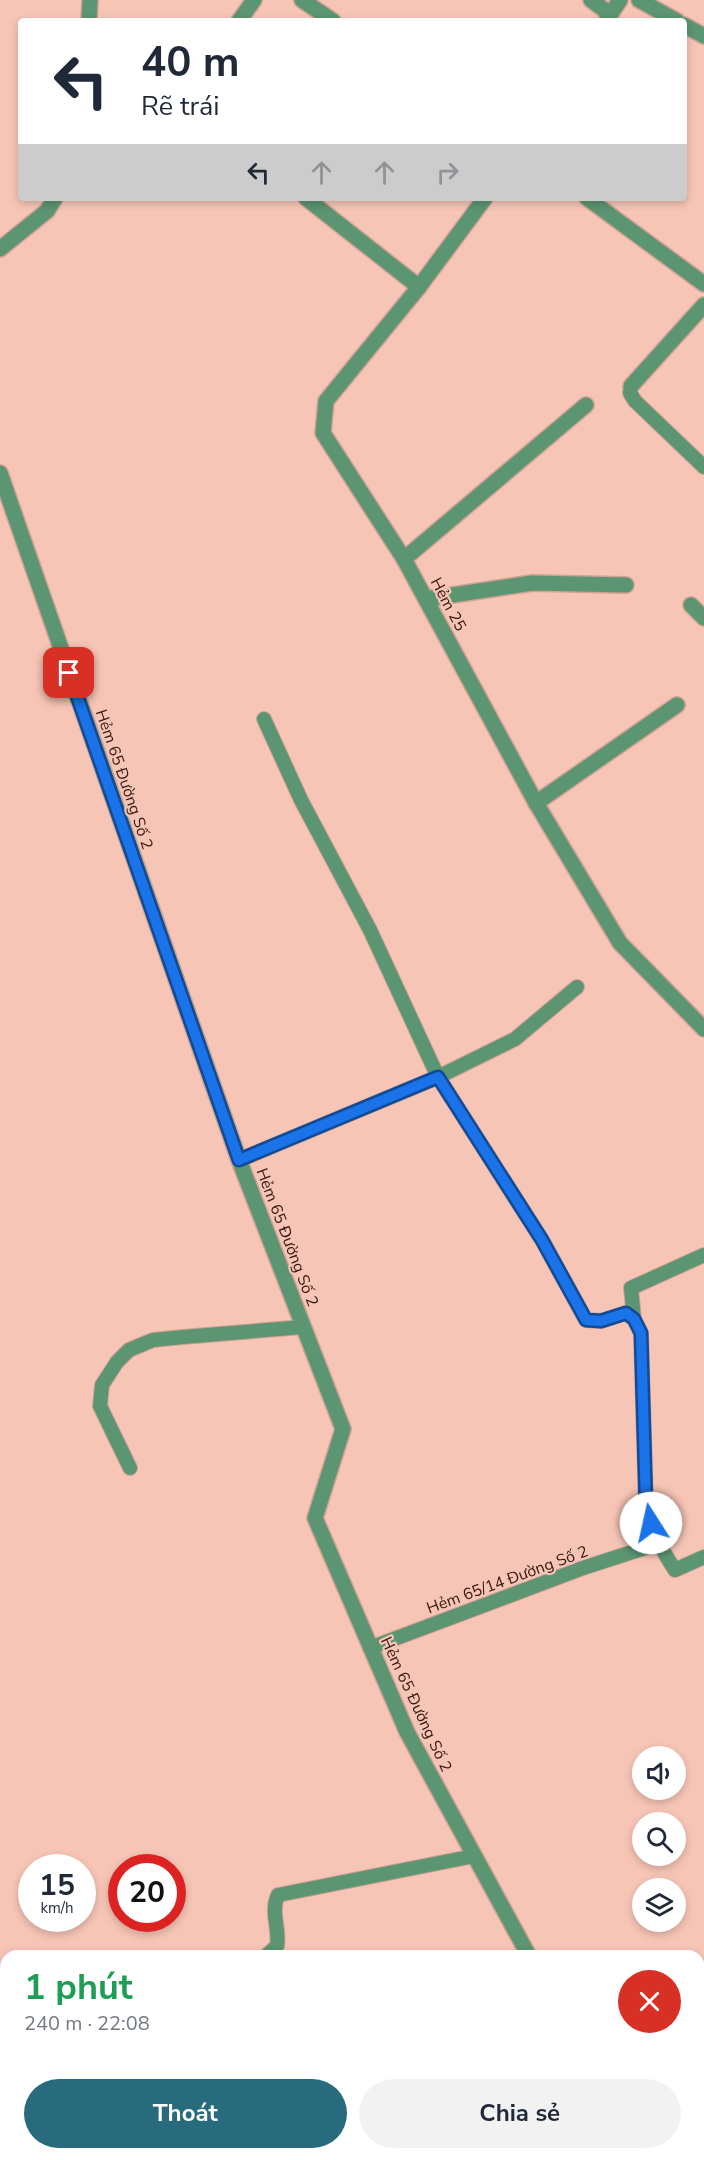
<!DOCTYPE html>
<html lang="vi">
<head>
<meta charset="utf-8">
<style>
  body { margin:0; font-family:"Nunito Sans",sans-serif; background:#f2f2f3; color:#1f2937; height:100vh; display:flex; flex-direction:column; font-size:22px; white-space:nowrap }
  * { box-sizing:border-box; margin:0 }
  p { font-size:20px; color:#747a83 }
  .icon { flex:none; width:33px; height:33px; fill:none; stroke:currentColor; stroke-width:2; stroke-linecap:round; stroke-linejoin:round }
  .map { position:relative; flex:1; overflow:hidden }
  .drawer { position:absolute; left:0px; top:1950px; width:705px; height:210px; display:flex; flex-direction:column; background:#fff; border-radius:18px 18px 0 0; box-shadow:0 3px 9px #0003 }
  .drawer>* { flex:none }
  .hud { position:absolute; left:18px; top:18px; width:669px; height:183px; border-radius:6px; box-shadow:0 3px 9px #0003; background:#fff; color:#1f2937; overflow:hidden }
  .buttons { position:absolute; left:632px; top:1746px; display:grid; gap:12px }
  .buttons a { display:grid; place-items:center; width:54px; height:54px; border-radius:50%; background:#fff; box-shadow:0 3px 9px #0003; font-size:30px }
  .speed { position:absolute; left:18px; top:1854px; display:flex; gap:12px; font-size:30px; font-weight:700; text-align:center }
  .speed>* { display:grid; place-content:center; width:78px; height:78px; border-radius:50%; background:#fff; box-shadow:0 3px 9px #0003; line-height:1 }
  .speed small { font-size:15px; font-weight:400 }
  .speed .limit { border:9px solid #d22; background:#fff; color:#111 }
  .pin { position:absolute; display:grid; place-items:center; width:51px; height:51px; color:#fff; margin:-26px; border-radius:12px; box-shadow:0 3px 9px #0006 }
  .me { position:absolute; width:66px; margin:-33px; rotate:350deg; stroke-linejoin:round; filter:drop-shadow(0 0 4px #0008) }
  .turn { display:flex; align-items:center; gap:21px; height:126px; padding:0 24px; font-size:27px }
  .turn .icon { width:78px; height:78px; stroke-width:2.5 }
  .turn b { display:block; font-size:42px; line-height:51px }
  .lanes { display:flex; align-items:center; height:57px; padding:0 24px; background:#0003; justify-content:center; gap:30px; direction:ltr }
  .lanes .off { opacity:.35 }
  .round { display:grid; place-items:center; flex:none; width:63px; height:63px; border-radius:32px; background:#f2f2f3 }
  .summary { display:flex; align-items:center; justify-content:space-between; height:102px; padding:0 24px }
  h1 { font-size:36px; font-weight:700; line-height:45px; color:#1e9e55 }
  .cta { display:flex; gap:12px; margin-top:auto; padding:12px 24px }
  .cta a { flex:1; height:69px; border-radius:36px; background:#276b7c; color:#fff; font-size:24px; font-weight:700; line-height:69px; text-align:center }
  .cta a+a { background:#f2f2f3; color:#1f2937 }
  .map>svg:first-child { display:block }
  .lines { fill:none; stroke-linecap:round; stroke-linejoin:round }
  .service-casing { stroke:#d0a295; stroke-width:16 }
  .minor-casing { stroke:#d0a295; stroke-width:18 }
  .service { stroke:#5b9572; stroke-width:14 }
  .minor { stroke:#5b9572; stroke-width:15 }
  .route-casing { stroke:#114b97; stroke-width:15 }
  .route { stroke:#1a73e8; stroke-width:10 }
  .labels { text-anchor:middle; stroke-width:4.5; stroke-linejoin:round; paint-order:stroke }
  .street-label { font-size:16px; fill:#361810; stroke:#f7c5b6 }
</style>
</head>
<body>
<div class="map">
<svg width="704" height="2160" viewBox="0 0 704 2160">
  <rect width="100%" height="100%" fill="#f7c5b6"/>
  <g class="lines">
    <defs>
      <g id="service">
        <polyline points="631,386 630,393 635,401 704,467"/>
        <path d="M577 987 515 1039 438 1077 542 1240 586 1320 601 1321 626 1313 634 1319 641 1333 646 1506C654 1533 659 1546 675 1570L704 1557"/>
        <polyline points="239,1160 438,1077 370,930 301,800 264,719"/>
        <polyline points="634,1319 631,1288 704,1255"/>
        <polyline points="130,1468 100,1406 102,1385 117,1362 129,1350 153,1340 183,1337 303,1327"/>
        <polyline points="370,1648 583,1568 657,1544"/>
        <path d="M266 1956 277 1946C280 1928 270 1913 278 1895L474 1856"/>
        <polyline points="415,2154 420,2160"/>
        <polyline points="435,2154 440,2160"/>
        <polyline points="511,2154 516,2160"/>
        <polyline points="292,2160 305,2154"/>
        <polyline points="483,2160 492,2154"/>
      </g>
      <g id="minor">
        <polyline points="302,0 333,21"/>
        <polyline points="591,0 610,14"/>
        <polyline points="639,0 677,21"/>
        <polyline points="89,21 90,0"/>
        <polyline points="239,21 254,0"/>
        <polyline points="606,21 620,0"/>
        <polyline points="684,25 704,36"/>
        <polyline points="306,198 419,287"/>
        <polyline points="485,198 419,287 326,401 323,433 404,559 536,803 620,943 704,1029"/>
        <polyline points="587,198 704,284"/>
        <polyline points="0,249 47,211 55,198"/>
        <polyline points="631,386 704,305"/>
        <polyline points="0,473 239,1160 343,1429 315,1518 407,1732 529,1956"/>
        <polyline points="404,559 586,405"/>
        <polyline points="426,599 532,583 626,585"/>
        <polyline points="691,605 704,618"/>
        <polyline points="536,803 677,705"/>
        <polyline points="699,2083 704,2078"/>
        <polyline points="637,2160 640,2154"/>
      </g>
    </defs>
    <use href="#service" class="service-casing"/>
    <use href="#minor" class="minor-casing"/>
    <use href="#service" class="service"/>
    <use href="#minor" class="minor"/>
  </g>
  <g class="lines">
    <defs>
      <polyline id="route" points="69,673 239,1160 438,1077 542,1240 586,1320 601,1321 626,1313 634,1319 641,1333 646,1506 651,1523"/>
    </defs>
    <use href="#route" class="route-casing"/>
    <use href="#route" class="route"/>
  </g>
  <g class="labels">
    <g class="street-label">
      <text transform="translate(449 604) rotate(62)" y="6">Hẻm 25</text>
      <text transform="translate(125 779) rotate(71)" y="6">Hẻm 65 Đường Số 2</text>
      <text transform="translate(288 1237) rotate(69)" y="6">Hẻm 65 Đường Số 2</text>
      <text transform="translate(507 1579) rotate(-20)" y="6">Hẻm 65/14 Đường Số 2</text>
      <text transform="translate(417 1704) rotate(65)" y="6">Hẻm 65 Đường Số 2</text>
    </g>
  </g>
</svg>
<div class="buttons">
<a><svg class="icon" aria-label="sound" viewBox="0 0 24 24"><path d="M4 9h4l5-4v14l-5-4H4zM17 9q2 3 0 6"/></svg></a>
<a><svg class="icon" aria-label="search" viewBox="0 0 24 24"><circle cx="10" cy="10" r="6"/><path d="M15 15l6 6"/></svg></a>
<a><svg class="icon" aria-label="layers" viewBox="0 0 24 24"><path d="M12 4l9 5-9 5-9-5zM3 14l9 5 9-5"/></svg></a>
</div>
<div class="speed"><div>15<small>km/h</small></div><div class="limit">20</div></div>
<div class="pin" style="left:69px;top:673px;background:#d93025"><svg class="icon" aria-label="arrive" viewBox="0 0 24 24"><path d="M6 21V4h12l-3 4 3 4H6"/></svg></div>
<svg class="me" style="left:651px;top:1523px" viewBox="-20 -20 40 40"><circle r="19" fill="#fff"/><path d="M0-13L10 11 0 6-10 11z" fill="#1a73e8"/></svg>
<div class="hud">
<div class="turn"><svg class="icon" aria-label="left" viewBox="0 0 24 24"><path d="M17 20v-9H6M10 6l-5 5 5 5"/></svg><div><b>40 m</b>Rẽ trái</div></div>
<div class="lanes"><svg class="icon" aria-label="left" viewBox="0 0 24 24"><path d="M17 20v-9H6M10 6l-5 5 5 5"/></svg><svg class="icon off" aria-label="ahead" viewBox="0 0 24 24"><path d="M12 20V5M6 11l6-6 6 6"/></svg><svg class="icon off" aria-label="ahead" viewBox="0 0 24 24"><path d="M12 20V5M6 11l6-6 6 6"/></svg><svg class="icon off" aria-label="right" viewBox="0 0 24 24"><path d="M7 20v-9h11M14 6l5 5-5 5"/></svg></div>
</div>
<section class="drawer">
<div class="summary"><div><h1>1 phút</h1><p>240 m · 22:08</p></div><a class="round" style="background:#d93025;color:#fff"><svg class="icon" aria-label="close" viewBox="0 0 24 24"><path d="M6 6l12 12M18 6L6 18"/></svg></a></div>
<div class="cta"><a>Thoát</a><a>Chia sẻ</a></div>
</section>
</div>
</body>
</html>
